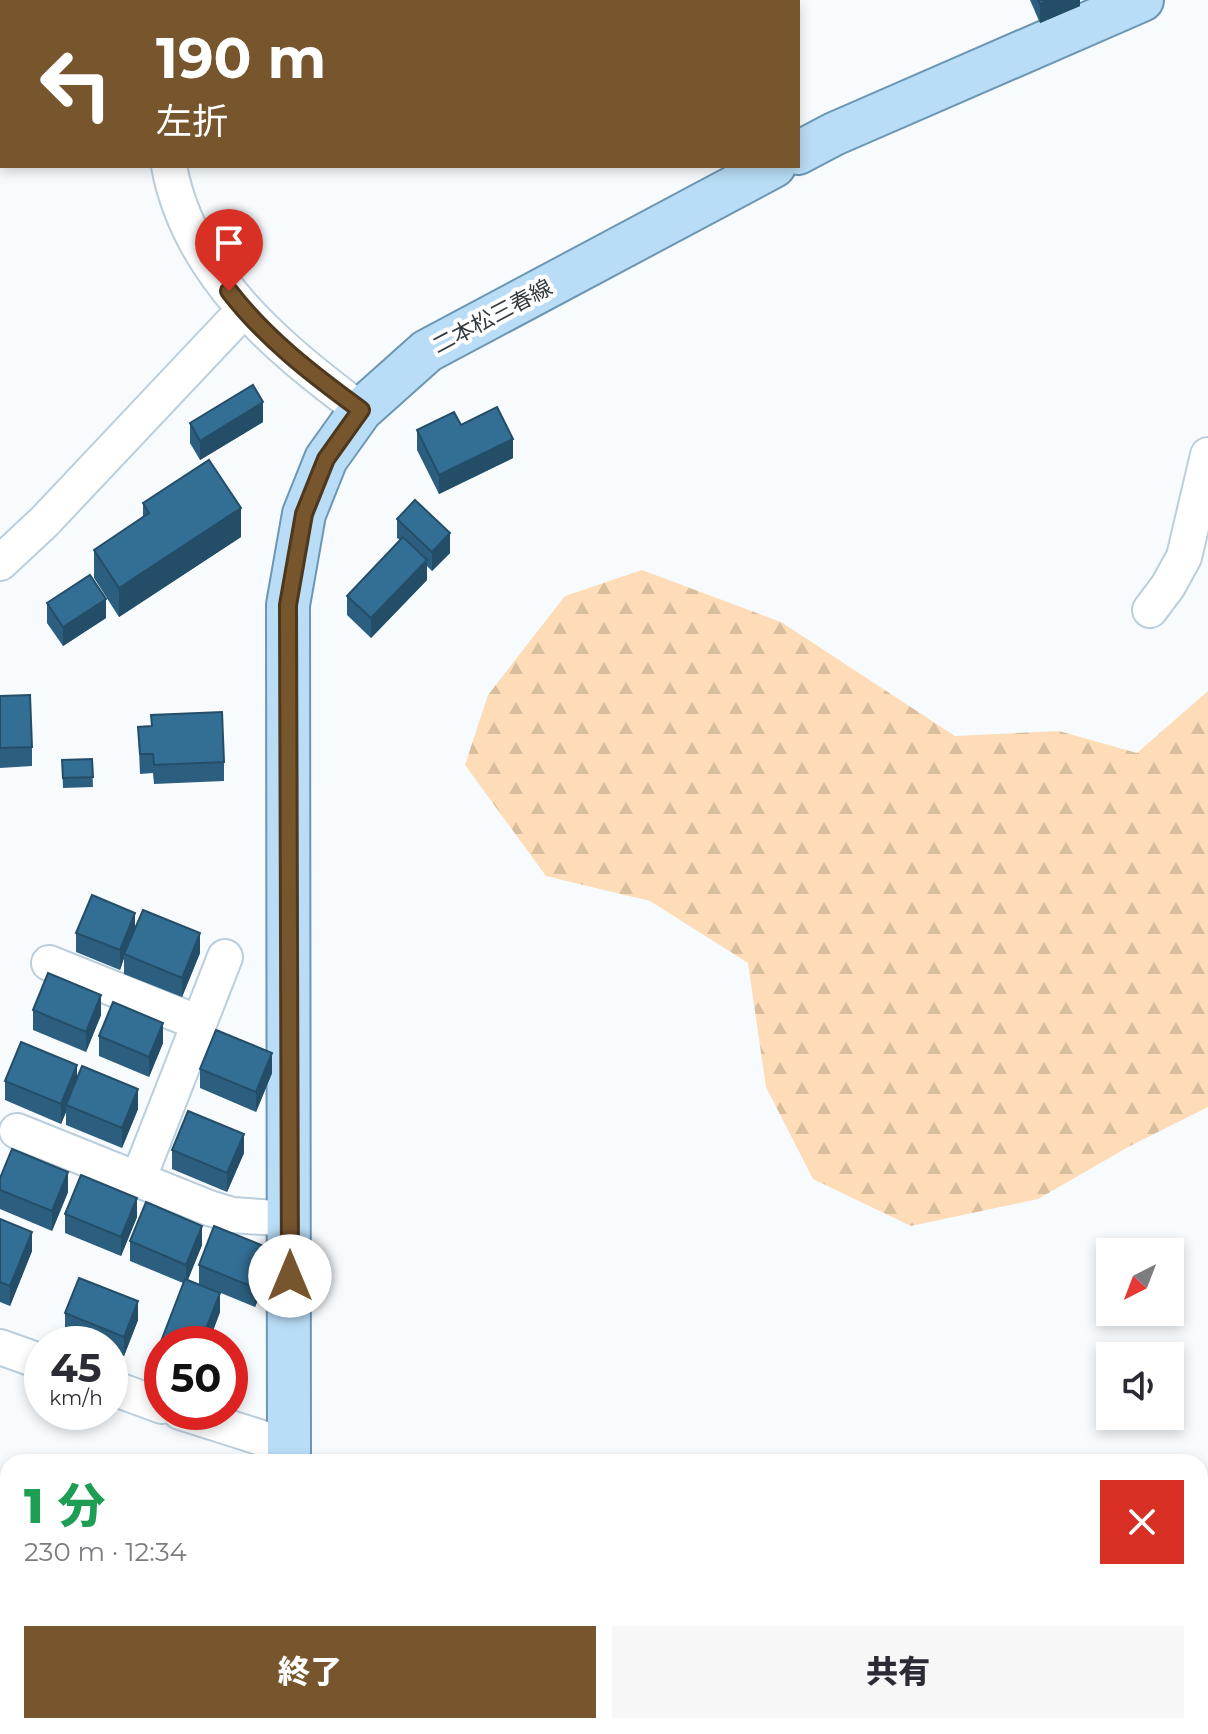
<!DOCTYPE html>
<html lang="ja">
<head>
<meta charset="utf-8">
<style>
  body { margin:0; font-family:Montserrat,"Noto Sans JP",sans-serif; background:#f7f7f7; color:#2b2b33; height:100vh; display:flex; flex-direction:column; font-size:30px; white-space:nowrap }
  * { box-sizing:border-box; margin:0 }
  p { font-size:26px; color:#7c7c81 }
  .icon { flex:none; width:44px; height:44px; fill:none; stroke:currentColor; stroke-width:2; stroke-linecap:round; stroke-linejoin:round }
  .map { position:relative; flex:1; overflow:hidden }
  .side { position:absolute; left:0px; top:1454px; width:1208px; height:280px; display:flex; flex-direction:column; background:#fff; border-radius:24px 24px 0 0; box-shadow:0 4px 12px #0003 }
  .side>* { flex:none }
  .top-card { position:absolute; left:0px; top:0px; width:800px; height:168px; box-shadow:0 4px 12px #0003; background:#77552d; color:#fff; overflow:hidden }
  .needle { width:52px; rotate:222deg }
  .tools { position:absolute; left:1096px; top:1238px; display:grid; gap:16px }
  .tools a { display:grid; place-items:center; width:88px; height:88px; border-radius:0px; background:#fff; box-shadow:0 4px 12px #0003; font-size:40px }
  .speed { position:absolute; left:24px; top:1326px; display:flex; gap:16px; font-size:40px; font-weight:700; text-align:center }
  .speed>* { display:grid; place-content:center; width:104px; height:104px; border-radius:50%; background:#fff; box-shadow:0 4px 12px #0003; line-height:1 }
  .speed small { font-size:20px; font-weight:400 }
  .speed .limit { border:12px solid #d22; background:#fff; color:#111 }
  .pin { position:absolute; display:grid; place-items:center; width:68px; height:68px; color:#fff; margin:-82px -34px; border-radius:50% 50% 50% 0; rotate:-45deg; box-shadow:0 0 8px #0007 }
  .pin .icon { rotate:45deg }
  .me { position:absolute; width:88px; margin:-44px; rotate:0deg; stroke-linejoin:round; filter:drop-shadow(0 0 6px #0008) }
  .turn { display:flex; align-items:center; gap:28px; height:168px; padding:0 24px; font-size:36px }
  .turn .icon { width:104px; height:104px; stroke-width:2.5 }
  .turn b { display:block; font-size:56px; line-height:68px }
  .round { display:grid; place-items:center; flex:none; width:84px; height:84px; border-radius:0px; background:#f7f7f7 }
  .summary { display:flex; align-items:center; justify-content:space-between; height:136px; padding:0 24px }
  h1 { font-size:48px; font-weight:800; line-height:60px; color:#1e9e55 }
  .primary-button { display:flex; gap:16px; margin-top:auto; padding:16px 24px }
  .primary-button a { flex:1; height:92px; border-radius:0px; background:#77552d; color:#fff; font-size:32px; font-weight:800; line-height:92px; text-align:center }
  .primary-button a+a { background:#f7f7f7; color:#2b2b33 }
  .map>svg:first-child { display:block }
  .forest { fill:url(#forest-firs) }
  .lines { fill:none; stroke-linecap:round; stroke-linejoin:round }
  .stream { stroke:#f8c996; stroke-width:9 }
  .minor-casing { stroke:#bacedc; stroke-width:38 }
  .major-casing { stroke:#6c96b2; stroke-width:46 }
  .minor { stroke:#fff; stroke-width:34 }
  .major { stroke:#b9ddf6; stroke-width:42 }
  .wall { fill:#2c5f7f }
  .shaded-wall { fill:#244e68 }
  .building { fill:#336f94; stroke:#244e68; stroke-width:2 }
  .route-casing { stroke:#4d371d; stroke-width:20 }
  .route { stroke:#77552d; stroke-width:14 }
  .labels { text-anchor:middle; stroke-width:8; stroke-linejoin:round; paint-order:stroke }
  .street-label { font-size:22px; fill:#333b40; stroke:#fff }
</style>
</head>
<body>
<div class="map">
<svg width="1208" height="1734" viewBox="0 0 1208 1734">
  <defs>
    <pattern id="forest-firs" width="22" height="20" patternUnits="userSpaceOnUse" patternTransform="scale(2)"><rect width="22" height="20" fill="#fddcb7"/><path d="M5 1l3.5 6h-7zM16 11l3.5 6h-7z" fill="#d9be9e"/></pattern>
  </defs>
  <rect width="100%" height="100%" fill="#f7fbfe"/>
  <polygon class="forest" points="642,570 781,622 955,736 1059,731 1137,753 1208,691 1208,1107 1130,1146 1038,1199 911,1226 813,1179 766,1087 748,963 650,901 546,876 465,765 488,695 565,596"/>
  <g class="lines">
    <g class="stream">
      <polyline points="0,1687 8,1692"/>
      <polyline points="58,1726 70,1734"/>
    </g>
    <defs>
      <g id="minor">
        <polyline points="149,0 149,2"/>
        <path d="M169 166C189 274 277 348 361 410"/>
        <polyline points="0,563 44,522 244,310"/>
        <polyline points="1150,610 1168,586 1184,557 1208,455"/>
        <polyline points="49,963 199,1023"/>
        <polyline points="17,1131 209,1208 232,1215 290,1219"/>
        <polyline points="138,1180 225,957"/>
        <polyline points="0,1347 42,1362"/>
        <polyline points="110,1387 162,1406"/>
        <polyline points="180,1412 290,1447"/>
        <polyline points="1200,1605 1208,1605"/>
        <polyline points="939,1726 948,1734"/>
      </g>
      <g id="major">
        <polyline points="798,153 834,134 1142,0"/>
        <polyline points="289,1462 288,605 304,514 326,459 361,410 427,351 774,166"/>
        <polyline points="221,1734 225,1726"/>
      </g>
    </defs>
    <use href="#minor" class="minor-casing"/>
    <use href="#major" class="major-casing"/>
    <use href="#minor" class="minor"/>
    <use href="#major" class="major"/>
  </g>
  <g class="wall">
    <polygon points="1030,0 1080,0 1080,6 1040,23"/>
    <polygon points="263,422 200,460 190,443 190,423"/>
    <polygon points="461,425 513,458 439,494 417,450 417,430"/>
    <polygon points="143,503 241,537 119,617 94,578 94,550 143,517"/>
    <polygon points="397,519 450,553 432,571 427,566 427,580 371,638 347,615 347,596 400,540 397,538"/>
    <polygon points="47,603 106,618 63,646 47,623"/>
    <polygon points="0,696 32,747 32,766 0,768"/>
    <polygon points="138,727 224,762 224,781 154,784 153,773 140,774"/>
    <polygon points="92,759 93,787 63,788 62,760"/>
    <polygon points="135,928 200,953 182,997 124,974 124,958 120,970 76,952 76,933"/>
    <polygon points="33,1010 101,1015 86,1052 33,1030"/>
    <polygon points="99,1036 163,1043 149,1077 99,1056"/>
    <polygon points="200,1069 272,1073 256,1112 200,1088"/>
    <polygon points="77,1078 138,1109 122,1148 66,1125 66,1112 61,1124 5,1100 5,1081"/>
    <polygon points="172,1150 244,1153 227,1192 172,1169"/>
    <polygon points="0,1178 68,1192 52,1231 0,1209"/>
    <polygon points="65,1214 137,1217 121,1256 65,1233"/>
    <polygon points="0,1219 32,1251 10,1306 0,1302"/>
    <polygon points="130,1241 202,1245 188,1280 220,1312 208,1344 162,1344 162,1364 160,1363 160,1344 183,1283 130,1261"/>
    <polygon points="199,1265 271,1268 255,1307 199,1284"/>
    <polygon points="65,1313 138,1320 124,1356 110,1351 110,1344 93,1344 65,1333"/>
    <polygon points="279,1726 364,1726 364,1730 350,1734 282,1734"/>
    <rect x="1090" y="1726" width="60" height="8"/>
  </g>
  <g class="shaded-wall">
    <polygon points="1049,0 1080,0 1080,6 1040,23 1040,4"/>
    <polygon points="263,402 263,422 200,460 200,441"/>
    <polygon points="513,439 513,458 439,494 439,475"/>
    <polygon points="241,508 241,537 119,617 119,588"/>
    <polygon points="450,533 450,553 432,571 432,552"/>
    <polygon points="427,560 427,580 371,638 371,618"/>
    <polygon points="106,599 106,618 63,646 63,627"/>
    <polygon points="135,913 135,933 124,954 124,958 120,970 120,950"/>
    <polygon points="200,933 200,953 182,997 182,978"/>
    <polygon points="101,995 101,1015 86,1052 86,1032"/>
    <polygon points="163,1023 163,1043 149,1077 149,1057"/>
    <polygon points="272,1053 272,1073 256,1112 256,1092"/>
    <polygon points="77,1065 77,1085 66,1105 66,1112 61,1124 61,1104"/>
    <polygon points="138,1089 138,1109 122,1148 122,1128"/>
    <polygon points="244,1134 244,1153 227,1192 227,1173"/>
    <polygon points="68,1172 68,1192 52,1231 52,1211"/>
    <polygon points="137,1198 137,1217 121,1256 121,1237"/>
    <polygon points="202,1226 202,1245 186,1284 186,1265"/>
    <polygon points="32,1232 32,1251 10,1306 10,1286"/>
    <polygon points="271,1249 271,1268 255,1307 255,1288"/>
    <polygon points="220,1293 220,1312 208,1344 200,1344"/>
    <polygon points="138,1301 138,1320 124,1356 124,1337"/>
    <polygon points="310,1726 364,1726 364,1730 350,1734 287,1734 287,1732"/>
  </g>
  <g class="building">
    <polygon points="1038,0 1049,0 1040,4"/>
    <polygon points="253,385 263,402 200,441 190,423"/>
    <polygon points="497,407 513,439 439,475 417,430 454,412 461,425"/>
    <polygon points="209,460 241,508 119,588 94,550 149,513 143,503"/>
    <polygon points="415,500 450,533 432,552 397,519"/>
    <polygon points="403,537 427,560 371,618 347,596"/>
    <polygon points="90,575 106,599 63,627 47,603"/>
    <polygon points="30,695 32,747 0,748 0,696"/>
    <polygon points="222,712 224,762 154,765 153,754 140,754 138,727 152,726 151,715"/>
    <polygon points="92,759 93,777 63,778 62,760"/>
    <polygon points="92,895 135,913 120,950 76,933"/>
    <polygon points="143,910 200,933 182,978 124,954"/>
    <polygon points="48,973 101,995 86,1032 33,1010"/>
    <polygon points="113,1002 163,1023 149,1057 99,1036"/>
    <polygon points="216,1030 272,1053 256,1092 200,1069"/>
    <polygon points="21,1042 77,1065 61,1104 5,1081"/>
    <polygon points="82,1066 138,1089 122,1128 66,1105"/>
    <polygon points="188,1111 244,1134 227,1173 172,1150"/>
    <polygon points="12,1149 68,1172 52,1211 0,1190 0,1178"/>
    <polygon points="81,1175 137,1198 121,1237 65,1214"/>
    <polygon points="146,1202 202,1226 186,1265 130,1241"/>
    <polygon points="0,1219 32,1232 10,1286 0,1282"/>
    <polygon points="214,1226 271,1249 255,1288 199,1265"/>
    <polygon points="79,1278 138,1301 124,1337 65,1313"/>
    <polygon points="185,1279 220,1293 200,1344 160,1344"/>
    <polygon points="1208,1686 1208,1733 1159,1734 1158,1726 1200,1726 1200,1687"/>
    <polygon points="285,1726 310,1726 287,1732"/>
    <polygon points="1090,1726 1150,1726 1150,1727 1090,1729"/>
  </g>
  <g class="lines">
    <defs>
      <path id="route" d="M229 291C265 338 313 375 361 410L326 459 304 514 288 605 290 1276"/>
    </defs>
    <use href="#route" class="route-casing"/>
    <use href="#route" class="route"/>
  </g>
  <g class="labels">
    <g class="street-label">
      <text transform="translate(492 316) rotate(-28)" y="8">二本松三春線</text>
    </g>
  </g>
</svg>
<div class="tools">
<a><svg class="needle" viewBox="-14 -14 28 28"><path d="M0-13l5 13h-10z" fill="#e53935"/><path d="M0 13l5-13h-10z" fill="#7c7c81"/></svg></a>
<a><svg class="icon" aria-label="sound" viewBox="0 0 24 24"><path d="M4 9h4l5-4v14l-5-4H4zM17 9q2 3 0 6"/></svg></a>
</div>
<div class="speed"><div>45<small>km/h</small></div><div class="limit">50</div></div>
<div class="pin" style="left:229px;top:291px;background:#d93025"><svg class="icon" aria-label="arrive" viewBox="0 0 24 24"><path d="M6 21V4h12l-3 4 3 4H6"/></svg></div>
<svg class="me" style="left:290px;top:1276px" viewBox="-20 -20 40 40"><circle r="19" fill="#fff"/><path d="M0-13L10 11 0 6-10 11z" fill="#77552d"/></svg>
<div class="top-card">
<div class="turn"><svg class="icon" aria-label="left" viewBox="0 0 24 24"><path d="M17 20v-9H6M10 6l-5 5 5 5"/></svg><div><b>190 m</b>左折</div></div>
</div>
<section class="side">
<div class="summary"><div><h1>1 分</h1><p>230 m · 12:34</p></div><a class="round" style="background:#d93025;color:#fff"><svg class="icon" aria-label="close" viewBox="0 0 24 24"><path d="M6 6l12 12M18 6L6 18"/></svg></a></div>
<div class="primary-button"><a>終了</a><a>共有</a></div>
</section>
</div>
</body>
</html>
